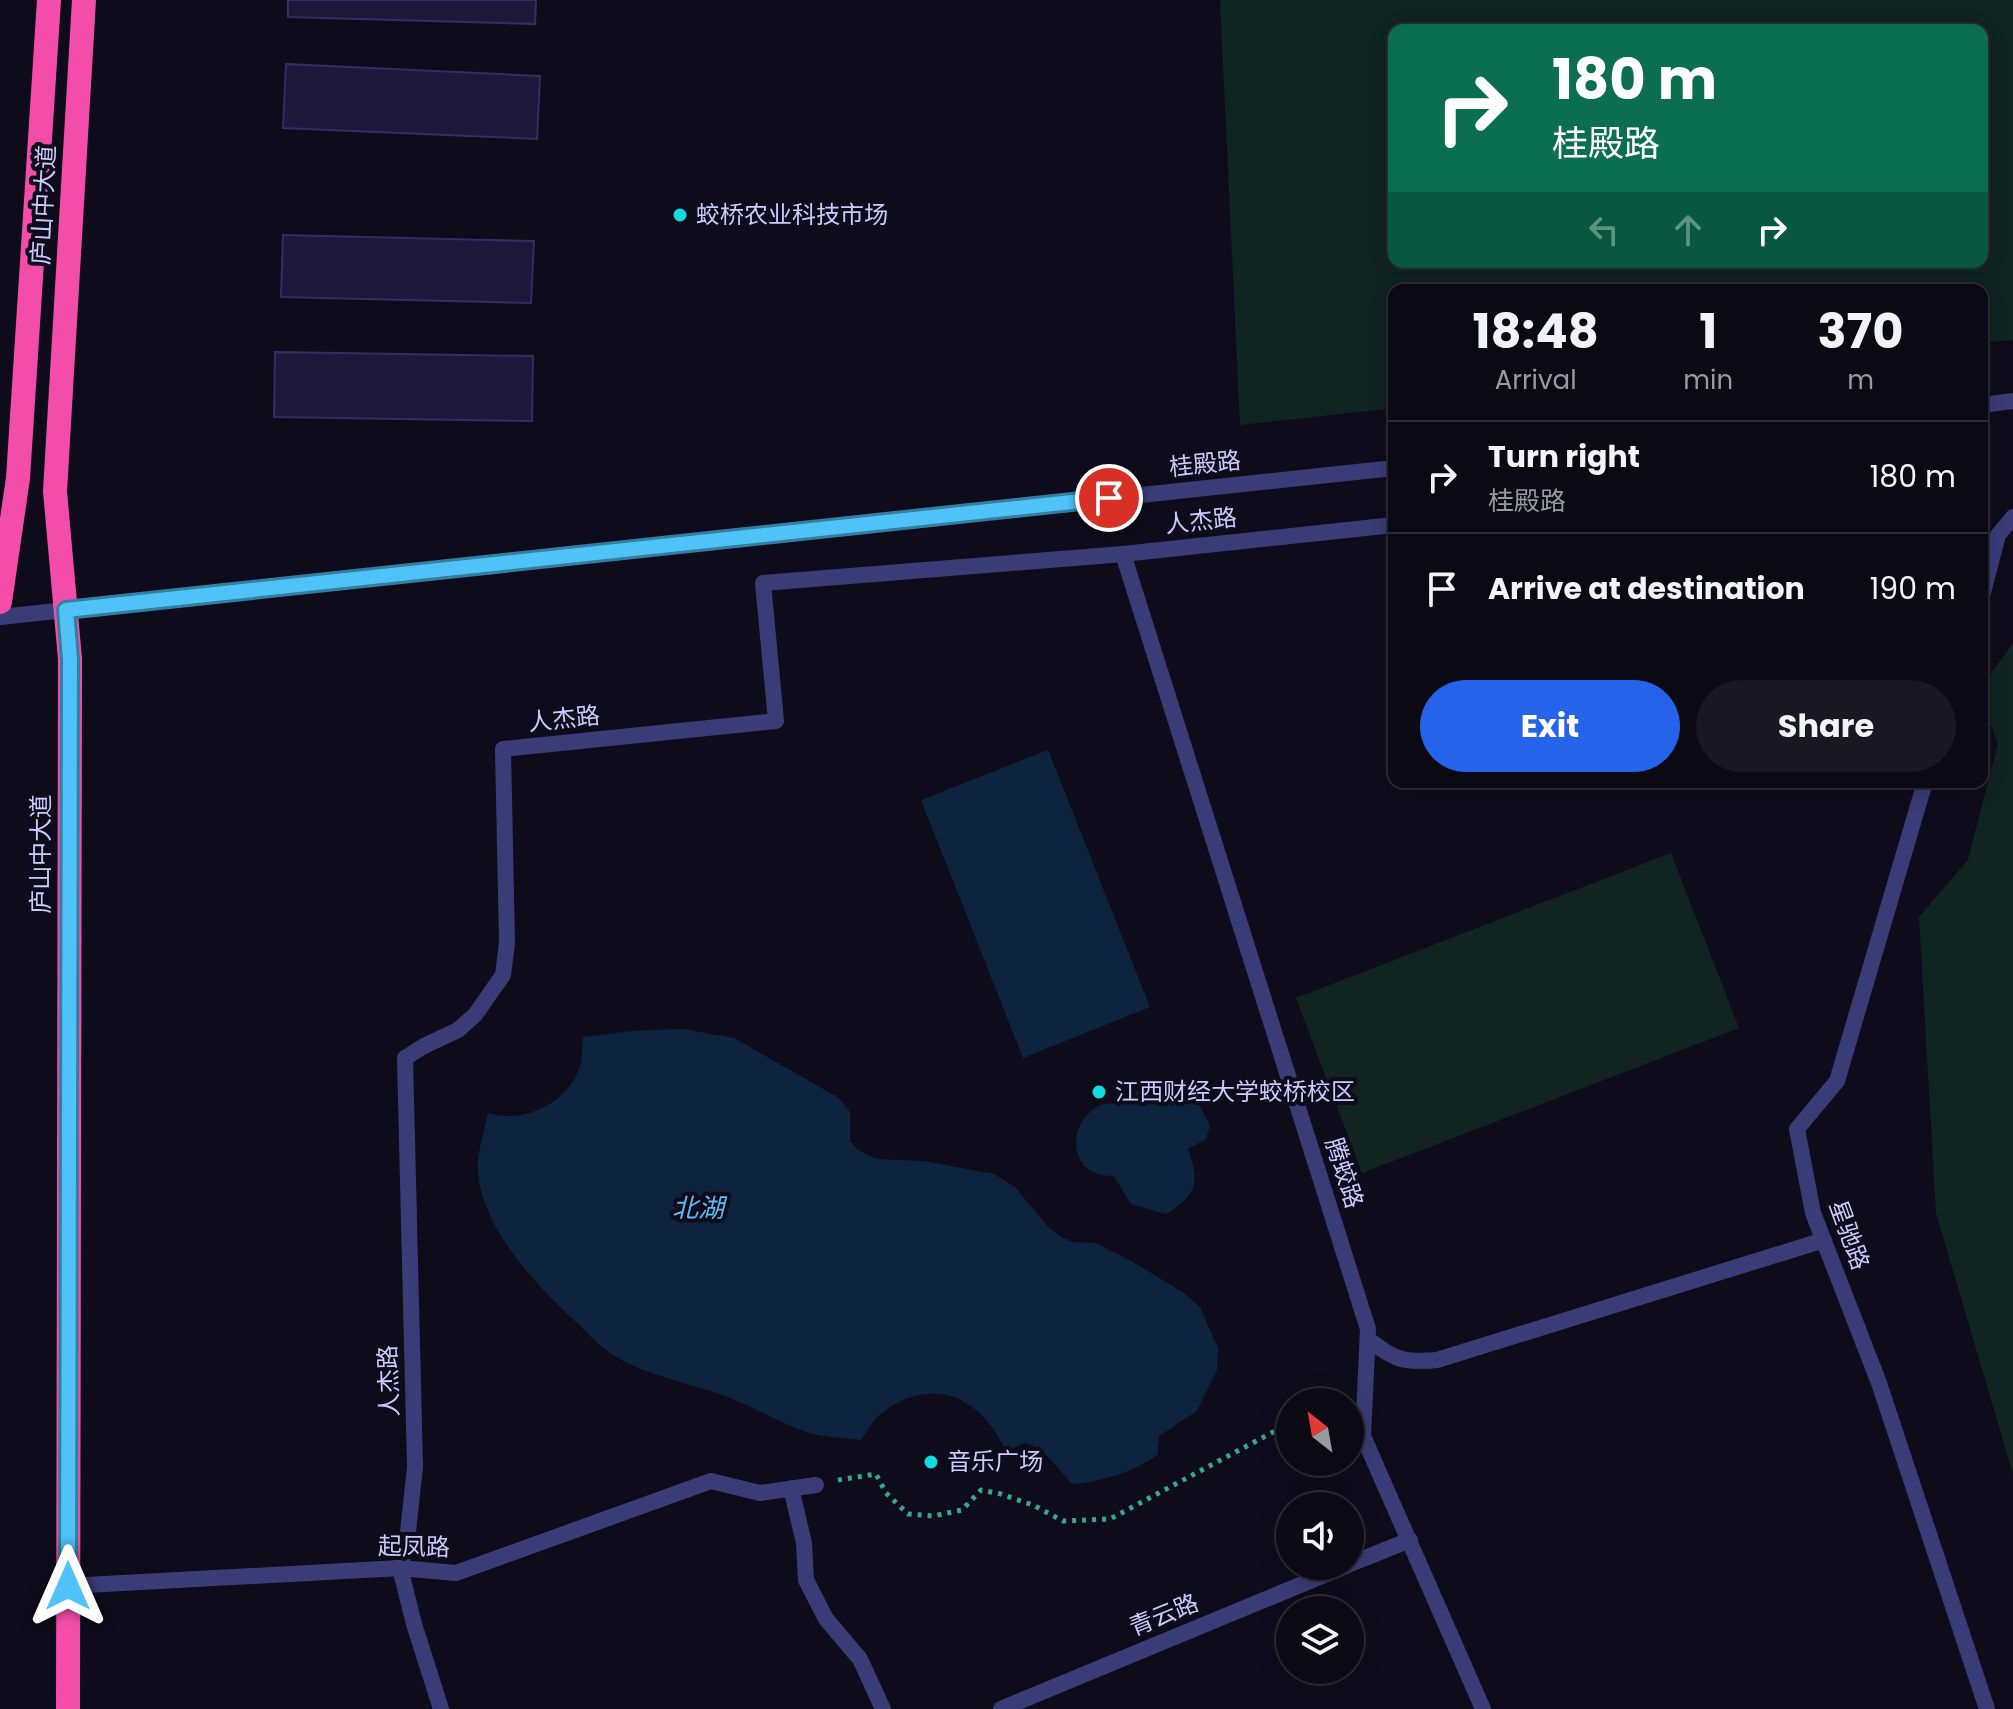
<!DOCTYPE html>
<html lang="en">
<head>
<meta charset="utf-8">
<style>
  body { margin:0; font-family:Poppins,"Noto Sans SC",sans-serif; background:#181722; color:#f1f3f6; height:100vh; display:flex; flex-direction:column; font-size:30px; white-space:nowrap }
  * { box-sizing:border-box; margin:0 }
  p { font-size:26px; color:#999aa0 }
  .icon { flex:none; width:44px; height:44px; fill:none; stroke:currentColor; stroke-width:2; stroke-linecap:round; stroke-linejoin:round }
  .map { position:relative; flex:1; overflow:hidden }
  .details { position:absolute; left:1388px; top:284px; width:600px; height:504px; display:flex; flex-direction:column; background:#0a0914; border-radius:16px; box-shadow:0 4px 20px #0003,0 0 0 2px #2a2a34 }
  .details>* { flex:none }
  .top-card { position:absolute; left:1388px; top:24px; width:600px; height:244px; border-radius:16px; box-shadow:0 4px 20px #0003,0 0 0 2px #2a2a34; background:#0b6e4f; color:#fff; overflow:hidden }
  .needle { width:52px; rotate:329deg }
  .buttons { position:absolute; left:1276px; top:1388px; display:grid; gap:16px }
  .buttons a { display:grid; place-items:center; width:88px; height:88px; border-radius:50%; background:#0a0914; box-shadow:0 4px 20px #0003,0 0 0 2px #2a2a34; font-size:40px }
  .pin { position:absolute; display:grid; place-items:center; width:68px; height:68px; color:#fff; margin:-34px; border:4px solid #fff; border-radius:50%; box-shadow:0 2px 8px #0007 }
  .me { position:absolute; width:88px; margin:-44px; rotate:0deg; stroke-linejoin:round; filter:drop-shadow(0 0 6px #0008) }
  .turn { display:flex; align-items:center; gap:28px; height:168px; padding:0 32px; font-size:36px }
  .turn .icon { width:104px; height:104px; stroke-width:2.5 }
  .turn b { display:block; font-size:56px; line-height:68px }
  .lanes { display:flex; align-items:center; height:76px; padding:0 32px; background:#0003; justify-content:center; gap:40px; direction:ltr }
  .lanes .off { opacity:.35 }
  .eta { display:flex; justify-content:space-evenly; align-items:center; height:136px; text-align:center }
  .eta b { font-size:48px; font-weight:700; line-height:56px }
  .primary-button { display:flex; gap:16px; margin-top:auto; padding:16px 32px }
  .primary-button a { flex:1; height:92px; border-radius:48px; background:#2563eb; color:#fff; font-size:32px; font-weight:700; line-height:92px; text-align:center }
  .primary-button a+a { background:#181722; color:#f1f3f6 }
  ul { padding:0; list-style:none }
  li { display:flex; align-items:center; gap:24px; height:112px; padding:0 32px; border-top:2px solid #2a2a34 }
  li div { flex:1 }
  li b { display:block; font-size:30px }
  li em { font-style:normal }
  .map>svg:first-child { display:block }
  .green { fill:#102422; fill-rule:evenodd }
  .water { fill:#0e233d }
  .building { fill:#1e193a; stroke:#342d65; stroke-width:2 }
  .lines { fill:none; stroke-linecap:round; stroke-linejoin:round }
  .path { stroke:#34a596; stroke-width:5; stroke-dasharray:4 6; stroke-linecap:butt }
  .lane { stroke:#3a3c77; stroke-width:16 }
  .highway { stroke:#f34da9; stroke-width:24 }
  .route-casing { stroke:#337fa1; stroke-width:20 }
  .route { stroke:#4fc3f7; stroke-width:14 }
  .poi-dot { fill:#0fdce2; stroke:#0e0c1b; stroke-width:3 }
  .labels { text-anchor:middle; stroke-width:8; stroke-linejoin:round; paint-order:stroke }
  .street-label { font-size:24px; fill:#cccafb; stroke:#0e0c1b }
  .poi-label { font-size:24px; fill:#cccafb; stroke:#0e0c1b; text-anchor:start }
  .water-label { font-size:26px; font-style:italic; fill:#5fbaf4; stroke:#0e0c1b }
</style>
</head>
<body>
<div class="map">
<svg width="2013" height="1709" viewBox="0 0 2013 1709">
  <rect width="100%" height="100%" fill="#0e0c1b"/>
  <g class="green">
    <path d="M1220 0H2013V340L1982 343V290H1394V408L1240 425ZM1394 30H1982V262H1394Z"/>
    <polygon points="2013,643 2013,1474 1936,1213 1919,917 1968,860 1998,743 1982,705 1982,686"/>
    <polygon points="1671,853 1739,1028 1362,1173 1296,998"/>
  </g>
  <g class="water">
    <polygon points="1048,750 1150,1007 1023,1058 921,800"/>
    <path d="M683 1029 734 1038 839 1098 850 1112V1141L858 1150 876 1159 923 1161 994 1174 1015 1187 1049 1228 1062 1237 1073 1242 1095 1243 1133 1262 1184 1293 1200 1307 1218 1348 1217 1370 1197 1411 1159 1436 1158 1454C1136 1472 1100 1482 1072 1484L1041 1449 1025 1443 1006 1451C986 1408 949 1379 901 1401 893 1405 882 1412 875 1419 870 1425 866 1433 861 1440 847 1438 833 1438 819 1435 794 1431 754 1407 728 1397 688 1382 639 1375 603 1348 594 1341 586 1331 577 1323 538 1288 482 1228 478 1173 477 1151 484 1134 488 1113 523 1124 566 1104 579 1069 583 1060 582 1047 583 1037L631 1031Z"/>
    <path d="M1165 1078 1188 1085 1210 1125 1206 1139 1188 1149C1200 1182 1197 1196 1166 1214L1131 1204 1114 1176C1067 1177 1066 1123 1099 1106 1106 1102 1116 1104 1124 1104 1136 1090 1147 1082 1165 1078Z"/>
  </g>
  <g class="building">
    <polygon points="288,0 536,0 535,24 288,17"/>
    <polygon points="286,64 540,76 537,139 283,128"/>
    <polygon points="283,235 534,241 531,303 281,297"/>
    <polygon points="275,352 533,356 532,421 274,417"/>
  </g>
  <g class="lines">
    <polyline class="path" points="838,1480 876,1474 886,1493 908,1514 933,1516 962,1510 981,1490 1001,1494 1033,1505 1063,1521 1110,1519 1290,1423"/>
    <g class="lane">
      <polyline points="1982,405 2013,401"/>
      <polyline points="1982,540 1990,566"/>
      <polyline points="1123,554 1368,1329 1363,1436 1483,1709"/>
      <polyline points="1982,596 1998,535 2013,517"/>
      <polyline points="0,617 1394,468"/>
      <polyline points="1925,782 1837,1081 1797,1129 1813,1213 1879,1383 1987,1709"/>
      <path d="M1368 1339C1394 1360 1404 1363 1437 1360L1824 1240"/>
      <polyline points="791,1488 804,1543 806,1580 826,1619 860,1659 883,1709"/>
      <polyline points="1350,1564 1410,1540"/>
      <polyline points="68,1586 400,1568 456,1573 711,1481 760,1493 816,1485"/>
      <polyline points="441,1709 414,1624 400,1568 407,1541 415,1467 405,1058 424,1046 458,1030 475,1015 503,975 507,943 503,749 776,721 763,583 1123,554 1394,525"/>
      <polyline points="1001,1709 1346,1566"/>
    </g>
    <g class="highway">
      <polyline points="0,602 18,478 49,0"/>
      <polyline points="68,1709 70,659 55,491 84,0"/>
    </g>
  </g>
  <g class="lines">
    <defs>
      <polyline id="route" points="68,1586 70,659 66,610 1109,498"/>
    </defs>
    <use href="#route" class="route-casing"/>
    <use href="#route" class="route"/>
  </g>
  <g class="poi-dot">
    <circle cx="680" cy="215" r="8"/>
    <circle cx="1099" cy="1092" r="8"/>
    <circle cx="931" cy="1462" r="8"/>
  </g>
  <g class="labels">
    <g class="street-label">
      <text transform="translate(44 205) rotate(-87)" y="8">庐山中大道</text>
      <text transform="translate(1205 464) rotate(-6)" y="8">桂殿路</text>
      <text transform="translate(1201 521) rotate(-6)" y="8">人杰路</text>
      <text transform="translate(564 719) rotate(-6)" y="8">人杰路</text>
      <text transform="translate(41 854) rotate(-90)" y="8">庐山中大道</text>
      <text transform="translate(1344 1173) rotate(72)" y="8">腾蛟路</text>
      <text transform="translate(1849 1235) rotate(70)" y="8">星驰路</text>
      <text transform="translate(389 1381) rotate(-92)" y="8">人杰路</text>
      <text transform="translate(414 1547) rotate(1)" y="8">起凤路</text>
      <text transform="translate(1164 1615) rotate(-22)" y="8">青云路</text>
    </g>
    <g class="poi-label">
      <text x="696" y="223">蛟桥农业科技市场</text>
      <text x="1115" y="1100">江西财经大学蛟桥校区</text>
      <text x="947" y="1470">音乐广场</text>
    </g>
    <g class="water-label">
      <text x="698" y="1217">北湖</text>
    </g>
  </g>
</svg>
<div class="buttons">
<a><svg class="needle" viewBox="-14 -14 28 28"><path d="M0-13l5 13h-10z" fill="#e53935"/><path d="M0 13l5-13h-10z" fill="#999aa0"/></svg></a>
<a><svg class="icon" aria-label="sound" viewBox="0 0 24 24"><path d="M4 9h4l5-4v14l-5-4H4zM17 9q2 3 0 6"/></svg></a>
<a><svg class="icon" aria-label="layers" viewBox="0 0 24 24"><path d="M12 4l9 5-9 5-9-5zM3 14l9 5 9-5"/></svg></a>
</div>
<div class="pin" style="left:1109px;top:498px;background:#d93025"><svg class="icon" aria-label="arrive" viewBox="0 0 24 24"><path d="M6 21V4h12l-3 4 3 4H6"/></svg></div>
<svg class="me" style="left:68px;top:1586px" viewBox="-20 -20 40 40"><path d="M0-17L14 15 0 8-14 15z" fill="#4fc3f7" stroke="#fff" stroke-width="4"/></svg>
<div class="top-card">
<div class="turn"><svg class="icon" aria-label="right" viewBox="0 0 24 24"><path d="M7 20v-9h11M14 6l5 5-5 5"/></svg><div><b>180 m</b>桂殿路</div></div>
<div class="lanes"><svg class="icon off" aria-label="left" viewBox="0 0 24 24"><path d="M17 20v-9H6M10 6l-5 5 5 5"/></svg><svg class="icon off" aria-label="ahead" viewBox="0 0 24 24"><path d="M12 20V5M6 11l6-6 6 6"/></svg><svg class="icon" aria-label="right" viewBox="0 0 24 24"><path d="M7 20v-9h11M14 6l5 5-5 5"/></svg></div>
</div>
<section class="details">
<div class="eta">
<div><b>18:48</b><p>Arrival</p></div>
<div><b>1</b><p>min</p></div>
<div><b>370</b><p>m</p></div>
</div>
<ul>
<li><svg class="icon" aria-label="right" viewBox="0 0 24 24"><path d="M7 20v-9h11M14 6l5 5-5 5"/></svg><div><b>Turn right</b><p>桂殿路</p></div><em>180 m</em></li>
<li><svg class="icon" aria-label="arrive" viewBox="0 0 24 24"><path d="M6 21V4h12l-3 4 3 4H6"/></svg><div><b>Arrive at destination</b></div><em>190 m</em></li>
</ul>
<div class="primary-button"><a>Exit</a><a>Share</a></div>
</section>
</div>
</body>
</html>
